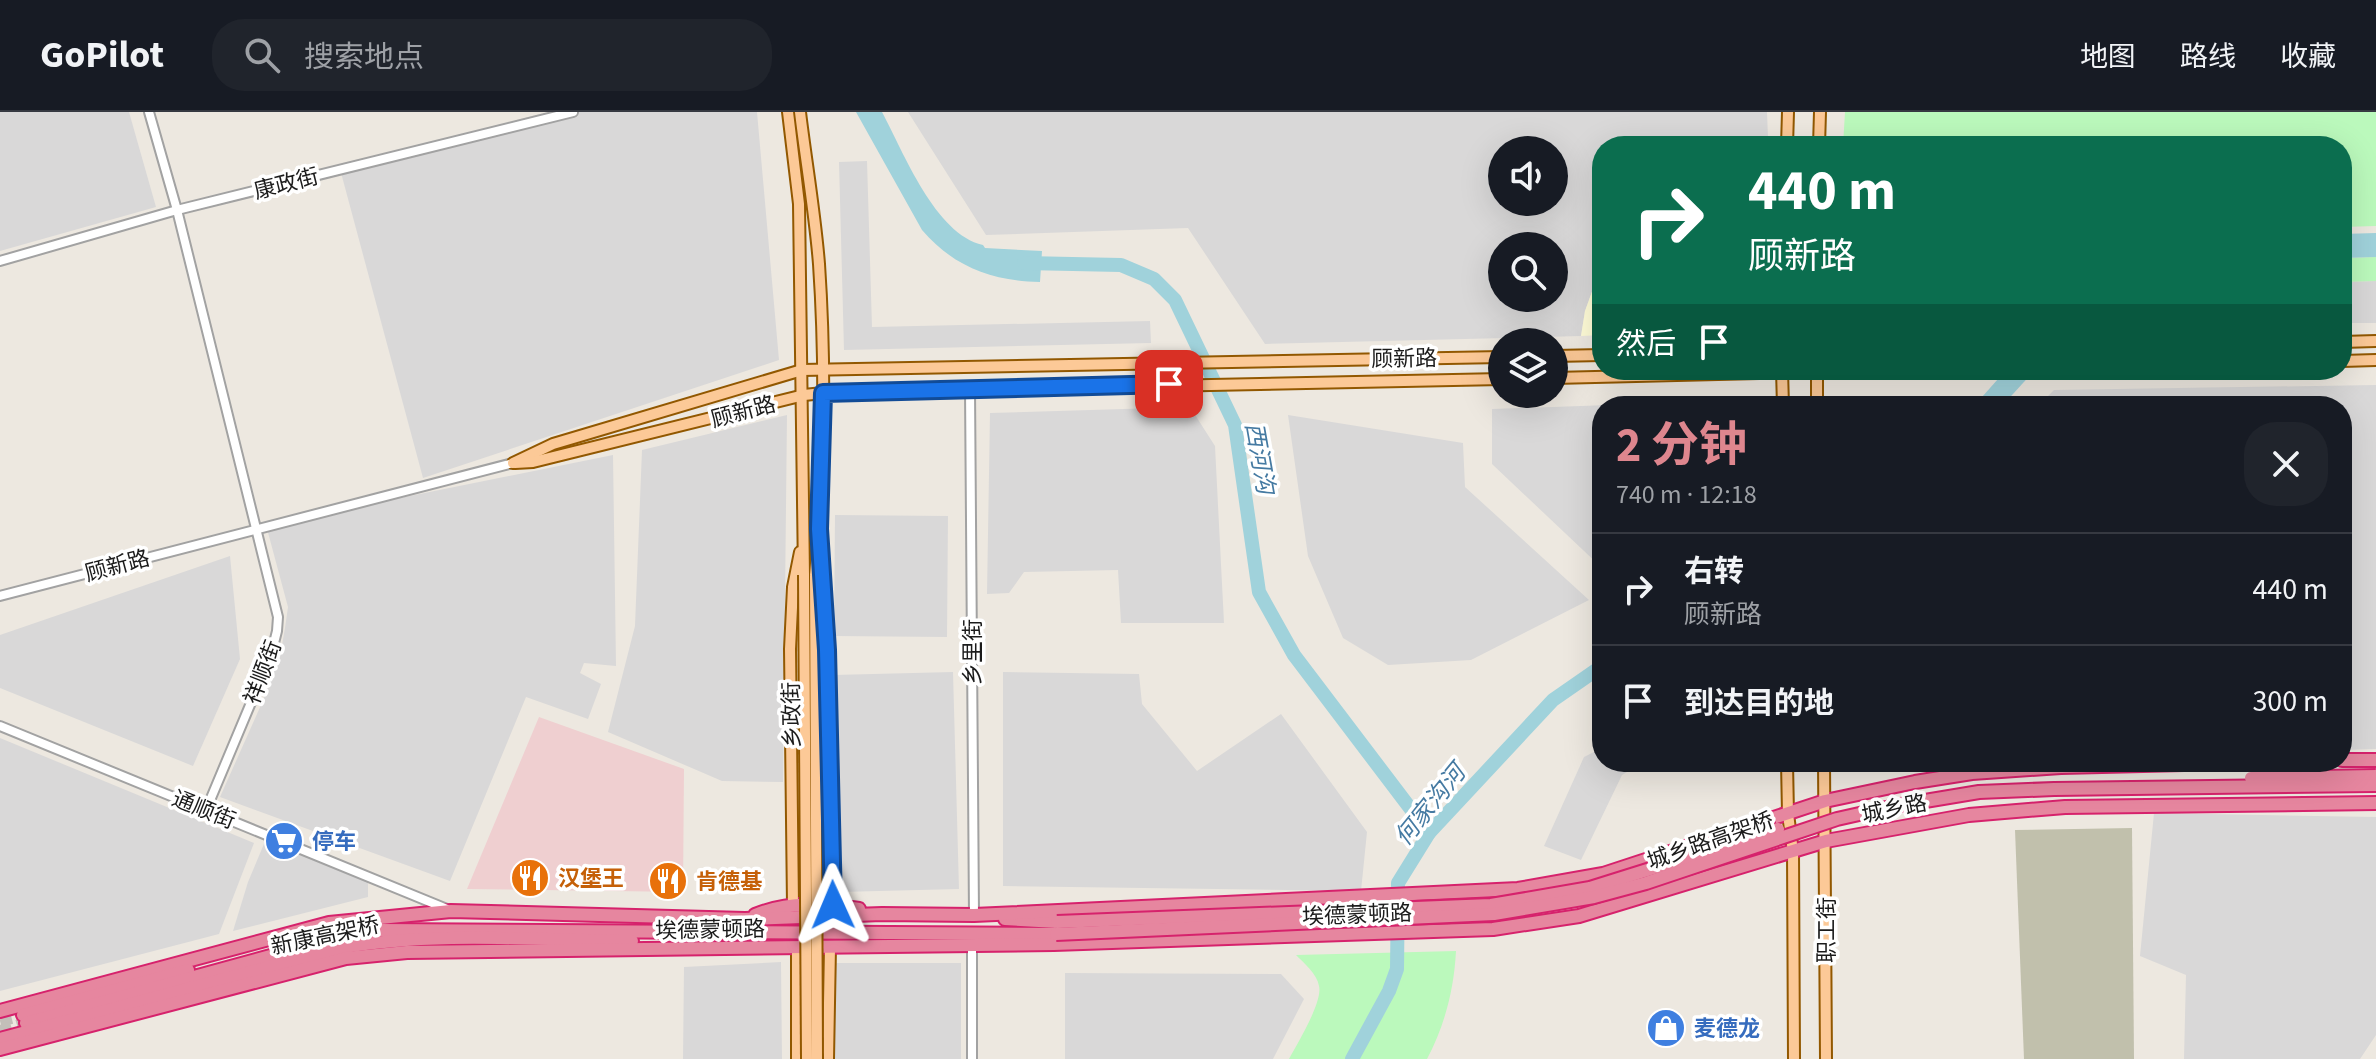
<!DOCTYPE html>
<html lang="zh">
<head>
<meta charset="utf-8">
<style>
  body { margin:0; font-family:"Source Sans 3","Noto Sans SC",sans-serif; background:#20242c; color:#f1f3f6; height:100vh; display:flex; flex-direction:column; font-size:30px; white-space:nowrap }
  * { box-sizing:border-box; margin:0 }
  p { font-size:26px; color:#9ea1a6 }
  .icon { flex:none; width:44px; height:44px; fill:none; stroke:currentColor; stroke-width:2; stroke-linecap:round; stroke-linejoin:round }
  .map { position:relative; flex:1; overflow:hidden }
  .drawer { position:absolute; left:1592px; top:284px; width:760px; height:376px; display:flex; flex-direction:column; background:#171b24; border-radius:32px; box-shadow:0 8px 32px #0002 }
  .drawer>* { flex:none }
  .guide { position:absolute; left:1592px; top:24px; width:760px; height:244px; border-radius:32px; box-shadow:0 8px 32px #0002; background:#0b6e4f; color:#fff; overflow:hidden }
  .tools { position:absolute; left:1488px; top:24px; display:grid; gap:16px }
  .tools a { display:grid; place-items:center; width:80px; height:80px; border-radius:50%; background:#171b24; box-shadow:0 8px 32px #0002; font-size:40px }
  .pin { position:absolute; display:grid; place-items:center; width:68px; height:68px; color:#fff; margin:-34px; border-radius:16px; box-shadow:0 4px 12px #0006 }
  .me { position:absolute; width:88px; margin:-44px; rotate:359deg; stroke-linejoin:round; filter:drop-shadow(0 0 6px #0008) }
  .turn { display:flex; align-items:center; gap:28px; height:168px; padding:0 24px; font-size:36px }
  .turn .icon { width:104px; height:104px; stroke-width:2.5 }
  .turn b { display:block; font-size:56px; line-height:68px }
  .then { display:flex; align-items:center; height:76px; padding:0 24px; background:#0003; gap:16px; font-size:30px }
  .round { display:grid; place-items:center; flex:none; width:84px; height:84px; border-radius:32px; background:#20242c }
  .headline { display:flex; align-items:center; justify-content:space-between; height:136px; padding:0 24px }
  h1 { font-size:48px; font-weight:700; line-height:60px; color:#de868e }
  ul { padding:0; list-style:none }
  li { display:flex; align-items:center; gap:24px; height:112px; padding:0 24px; border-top:2px solid #363941 }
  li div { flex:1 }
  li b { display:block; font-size:30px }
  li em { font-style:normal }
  header { display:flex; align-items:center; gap:48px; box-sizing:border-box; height:112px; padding:0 40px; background:#171b24; border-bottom:2px solid #363941 }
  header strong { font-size:38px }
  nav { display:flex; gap:44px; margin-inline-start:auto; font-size:28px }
  .search { width:560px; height:72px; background:#20242c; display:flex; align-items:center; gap:20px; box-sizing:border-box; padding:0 28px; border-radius:32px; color:#9ea1a6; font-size:30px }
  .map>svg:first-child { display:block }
  .residential { fill:#d9d8d8; fill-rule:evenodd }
  .commercial { fill:#efcfd0 }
  .education { fill:#fffcd7 }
  .construction { fill:#c1c0ac }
  .park { fill:#bbf9bc }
  .water { fill:#a0d2db }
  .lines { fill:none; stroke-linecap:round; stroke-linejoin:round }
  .river { stroke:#a0d2db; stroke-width:14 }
  .highway-tunnel { stroke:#c3bfb9; stroke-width:12; stroke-dasharray:12 6; stroke-linecap:butt }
  .minor-casing { stroke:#a2a2a2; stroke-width:12 }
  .major-casing { stroke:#925800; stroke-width:14 }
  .highway-casing { stroke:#d6226c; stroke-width:16 }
  .minor { stroke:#fff; stroke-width:8 }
  .major { stroke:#fcc997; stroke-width:10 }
  .highway { stroke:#e6869f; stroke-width:12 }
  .major-bridge-casing { stroke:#925800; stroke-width:14; stroke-linecap:butt }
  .highway-bridge-casing { stroke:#d6226c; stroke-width:16; stroke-linecap:butt }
  .major-bridge { stroke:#fcc997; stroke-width:10 }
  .highway-bridge { stroke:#e6869f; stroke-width:12 }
  .route-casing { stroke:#114b97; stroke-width:20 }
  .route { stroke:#1a73e8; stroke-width:14 }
  .labels { text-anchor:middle; stroke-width:7; stroke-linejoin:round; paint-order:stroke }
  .street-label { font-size:22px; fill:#1b1b1b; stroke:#fff }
  .shop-label { font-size:22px; font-weight:bold; fill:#366cbe; stroke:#fff; text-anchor:start }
  .food-label { font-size:22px; font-weight:bold; fill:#c56008; stroke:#fff; text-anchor:start }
  .water-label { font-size:24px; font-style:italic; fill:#457aa2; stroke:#fff }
</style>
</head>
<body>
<header>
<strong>GoPilot</strong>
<div class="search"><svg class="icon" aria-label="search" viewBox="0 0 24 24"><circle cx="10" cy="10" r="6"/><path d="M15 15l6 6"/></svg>搜索地点</div>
<nav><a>地图</a><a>路线</a><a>收藏</a></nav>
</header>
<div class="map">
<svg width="2376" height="947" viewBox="0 0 2376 947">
  <rect width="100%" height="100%" fill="#ede8e0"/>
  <g class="residential">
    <polygon points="0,0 129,0 156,95 0,139"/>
    <polygon points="574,0 757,0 779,248 423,366 340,57"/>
    <path d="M908 0H1767L1768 26 1742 34H1602V152L1585 199 1581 224 1265 232 1188 116 986 123ZM1502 38H1554V90H1502ZM1502 134H1554V186H1502Z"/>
    <polygon points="867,49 872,215 1150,209 1151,231 844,238 839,50"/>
    <polygon points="2376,169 2376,211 2342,211 2342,170"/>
    <polygon points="2376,273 2376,637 2342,638 2342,294 2038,294 2054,278"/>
    <polygon points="1752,288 1752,294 1602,294 1602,456 1492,352 1492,297"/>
    <polygon points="1190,295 1215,334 1224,511 1121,511 1118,458 1024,460 1009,481 987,482 990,301"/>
    <polygon points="787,303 783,670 722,669 608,620 635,514 642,338"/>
    <polygon points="1288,303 1463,331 1465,375 1589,488 1471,548 1388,553 1343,526 1308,444"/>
    <polygon points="613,343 616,554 584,551 580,561 601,572 588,607 526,585 450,769 220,685 261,593 281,539 285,516 288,495 266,413"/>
    <polygon points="835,403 948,404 947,525 834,524"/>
    <polygon points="230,444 240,547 193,654 0,576 0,523"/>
    <polygon points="953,560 959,777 839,780 833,563"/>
    <polygon points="1003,560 1139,562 1142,592 1197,659 1281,602 1367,720 1361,779 1003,774"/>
    <polygon points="0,626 254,731 219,822 0,879"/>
    <polygon points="1602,636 1602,650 1644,650 1622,663 1581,748 1544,734 1584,645"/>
    <polygon points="2154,701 2376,705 2376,923 2360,947 2184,947 2186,863 2140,844"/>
    <polygon points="266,727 368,766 368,785 233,819 248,770"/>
    <polygon points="781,850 782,947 683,947 684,855"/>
    <rect x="834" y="851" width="127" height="96"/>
    <polygon points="1065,861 1281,862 1304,887 1273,947 1065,947"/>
  </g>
  <polygon class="commercial" points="539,605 684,657 683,780 467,777"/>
  <polygon class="education" points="1602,152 1602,223 1581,224 1585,199"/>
  <polygon class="construction" points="2132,716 2134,947 2024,947 2015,718"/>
  <g class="park">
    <polygon points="1845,0 2376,0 2376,114 2342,115 2342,34 1843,34"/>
    <polygon points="2376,145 2376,169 2342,170 2342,146"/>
    <path d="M1456 839C1454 877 1445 913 1427 947H1289C1297 932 1323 890 1319 874 1317 862 1304 851 1296 843Z"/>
  </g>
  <g class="water">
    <path d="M856 0H882C904 41 935 122 983 133L985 136 1042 139 1040 170C992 169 954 155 922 118Z"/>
    <polygon points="2376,121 2376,145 2342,146 2342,122"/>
    <polygon points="2006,258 2035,258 2002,294 1974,294"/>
  </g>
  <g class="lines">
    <g class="river">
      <polyline points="1024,151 1121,153 1154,167 1175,188 1235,313 1259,480 1294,543 1429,721"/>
      <polyline points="1352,947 1389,879 1397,857 1398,771 1429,721 1553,588 1602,554"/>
    </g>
    <g class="highway-tunnel">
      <polyline points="0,909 23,903"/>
      <polyline points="0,919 26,911"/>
    </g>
    <defs>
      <g id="minor">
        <polyline points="149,0 177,98 278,505 277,519 271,543 206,698"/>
        <polyline points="0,149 177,98 573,0"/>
        <polyline points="970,277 974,803"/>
        <polyline points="0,484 513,351"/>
        <polyline points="0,614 447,797"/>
        <polyline points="972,947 972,832"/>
      </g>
      <g id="major">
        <polyline points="788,0 799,92 804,463"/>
        <path d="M800 0C806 50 815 101 819 152 826 255 824 361 815 464"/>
        <polyline points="1787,34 1788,0"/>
        <polyline points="1819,34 1820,0"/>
        <polyline points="2342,230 2376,229"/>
        <polyline points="1554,244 1602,243"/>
        <polyline points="2342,249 2376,248"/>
        <polyline points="1782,258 1783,294"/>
        <polyline points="1817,258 1817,294"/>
        <polyline points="1554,266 1876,258"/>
        <polyline points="513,351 553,332 802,258 1502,245"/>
        <polyline points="515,351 533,350 804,283 823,281 1502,267"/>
        <polyline points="822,451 827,538 833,793"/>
        <polyline points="1787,650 1788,702 1793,740 1794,947"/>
        <polyline points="1824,650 1826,947"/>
        <polyline points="793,793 790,537 793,475 800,440"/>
        <polyline points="797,947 797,835"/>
        <polyline points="828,947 830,835"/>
      </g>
      <g id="highway">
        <polyline points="2342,648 2376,648"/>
        <path d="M755 803C789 789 824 791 859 797"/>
        <polyline points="1005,807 1057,810"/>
        <polyline points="0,899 329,811 451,799 745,807 882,802 974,803 1518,777 1603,762 1825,689 1915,670 1972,661 2061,655 2266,650"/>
        <polyline points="23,903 188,858"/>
        <polyline points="26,911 340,825 379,818 1056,822"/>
        <path d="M0 927 340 836C435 819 536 828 632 829"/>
        <polyline points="0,937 346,846 407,840 1054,832 1493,817 1579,804 1826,729 1969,703 2065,695 2376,691"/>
      </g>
    </defs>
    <use href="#minor" class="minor-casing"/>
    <use href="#major" class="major-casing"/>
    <use href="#highway" class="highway-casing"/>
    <use href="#minor" class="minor"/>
    <use href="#major" class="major"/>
    <use href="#highway" class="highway"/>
    <defs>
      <g id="major-bridge">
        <polyline points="804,463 807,947"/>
        <polyline points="815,464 817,947"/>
      </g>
      <g id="highway-bridge">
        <polyline points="2251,666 2376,664"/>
        <polyline points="1057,810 1491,793 1590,776 1778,717"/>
        <polyline points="1056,822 1494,802 1594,785 1646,771 1837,707 1895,694 1979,680 2054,677 2376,673"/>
      </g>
    </defs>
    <use href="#major-bridge" class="major-bridge-casing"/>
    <use href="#highway-bridge" class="highway-bridge-casing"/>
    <use href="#major-bridge" class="major-bridge"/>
    <use href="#highway-bridge" class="highway-bridge"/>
  </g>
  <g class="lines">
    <defs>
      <polyline id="route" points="833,793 827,538 819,417 823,281 1169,272"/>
    </defs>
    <use href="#route" class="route-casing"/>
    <use href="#route" class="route"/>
  </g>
  <defs>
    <symbol id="supermarket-disc" viewBox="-11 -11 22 22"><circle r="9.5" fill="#3f7fe0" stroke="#fff"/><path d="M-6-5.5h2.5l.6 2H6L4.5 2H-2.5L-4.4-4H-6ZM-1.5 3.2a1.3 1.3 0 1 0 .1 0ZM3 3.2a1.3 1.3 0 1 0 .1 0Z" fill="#fff"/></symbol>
    <symbol id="restaurant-disc" viewBox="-11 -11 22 22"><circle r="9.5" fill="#e8710a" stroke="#fff"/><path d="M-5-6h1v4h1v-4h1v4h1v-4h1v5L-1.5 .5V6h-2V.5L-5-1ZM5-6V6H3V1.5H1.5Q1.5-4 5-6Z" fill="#fff"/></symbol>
    <symbol id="shop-disc" viewBox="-11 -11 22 22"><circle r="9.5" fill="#3f7fe0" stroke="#fff"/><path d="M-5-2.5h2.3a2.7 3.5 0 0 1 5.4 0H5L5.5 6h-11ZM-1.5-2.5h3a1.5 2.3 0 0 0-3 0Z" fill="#fff"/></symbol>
  </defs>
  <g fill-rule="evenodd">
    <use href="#supermarket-disc" x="262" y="707" width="44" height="44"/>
    <use href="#restaurant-disc" x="508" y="744" width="44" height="44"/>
    <use href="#restaurant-disc" x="646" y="747" width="44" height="44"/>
    <use href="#shop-disc" x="1644" y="894" width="44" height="44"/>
  </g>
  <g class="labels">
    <g class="street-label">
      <text transform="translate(286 71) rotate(-14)" y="8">康政街</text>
      <text transform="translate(1404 246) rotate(-1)" y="8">顾新路</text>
      <text transform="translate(743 299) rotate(-15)" y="8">顾新路</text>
      <text transform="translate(117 453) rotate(-15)" y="8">顾新路</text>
      <text transform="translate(972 540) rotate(-90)" y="8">乡里街</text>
      <text transform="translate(262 560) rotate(-69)" y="8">祥顺街</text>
      <text transform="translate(791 603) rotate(-91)" y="8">乡政街</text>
      <text transform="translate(1894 696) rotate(-11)" y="8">城乡路</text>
      <text transform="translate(204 697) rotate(22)" y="8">通顺街</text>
      <text transform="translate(1710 728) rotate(-19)" y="8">城乡路高架桥</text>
      <text transform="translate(1357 802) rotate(-2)" y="8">埃德蒙顿路</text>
      <text transform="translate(710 817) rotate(-1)" y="8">埃德蒙顿路</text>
      <text transform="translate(1826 818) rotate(-90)" y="8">职工街</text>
      <text transform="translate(325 823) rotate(-12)" y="8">新康高架桥</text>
    </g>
    <g class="shop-label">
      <text x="312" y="737">停车</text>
      <text x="1694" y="924">麦德龙</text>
    </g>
    <g class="food-label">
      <text x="558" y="774">汉堡王</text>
      <text x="696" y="777">肯德基</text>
    </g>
    <g class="water-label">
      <text transform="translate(1260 346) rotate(80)" y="8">西河沟</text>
      <text transform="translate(1430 693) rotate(-51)" y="8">何家沟河</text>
    </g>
  </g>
</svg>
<div class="tools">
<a><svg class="icon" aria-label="sound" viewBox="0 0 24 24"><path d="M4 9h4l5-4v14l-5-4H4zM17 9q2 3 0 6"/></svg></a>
<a><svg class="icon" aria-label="search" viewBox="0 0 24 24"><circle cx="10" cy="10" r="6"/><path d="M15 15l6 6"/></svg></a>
<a><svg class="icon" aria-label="layers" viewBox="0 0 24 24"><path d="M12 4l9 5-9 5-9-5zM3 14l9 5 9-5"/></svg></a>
</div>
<div class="pin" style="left:1169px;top:272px;background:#d93025"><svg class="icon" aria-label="arrive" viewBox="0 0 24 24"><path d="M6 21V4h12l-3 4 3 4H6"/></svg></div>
<svg class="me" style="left:833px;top:793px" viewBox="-20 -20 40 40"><path d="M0-17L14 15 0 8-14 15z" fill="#1a73e8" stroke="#fff" stroke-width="4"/></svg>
<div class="guide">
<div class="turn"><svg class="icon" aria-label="right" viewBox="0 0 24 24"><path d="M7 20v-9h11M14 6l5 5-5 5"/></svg><div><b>440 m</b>顾新路</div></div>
<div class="then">然后<svg class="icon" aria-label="arrive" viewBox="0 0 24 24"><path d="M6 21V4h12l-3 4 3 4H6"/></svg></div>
</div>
<section class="drawer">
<div class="headline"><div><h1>2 分钟</h1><p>740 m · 12:18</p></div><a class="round"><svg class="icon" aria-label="close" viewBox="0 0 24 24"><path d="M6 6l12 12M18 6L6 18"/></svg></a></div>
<ul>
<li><svg class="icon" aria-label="right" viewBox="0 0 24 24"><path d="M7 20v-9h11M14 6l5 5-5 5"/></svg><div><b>右转</b><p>顾新路</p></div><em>440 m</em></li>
<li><svg class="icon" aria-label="arrive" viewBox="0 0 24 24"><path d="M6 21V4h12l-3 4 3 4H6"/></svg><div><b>到达目的地</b></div><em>300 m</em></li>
</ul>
</section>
</div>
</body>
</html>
